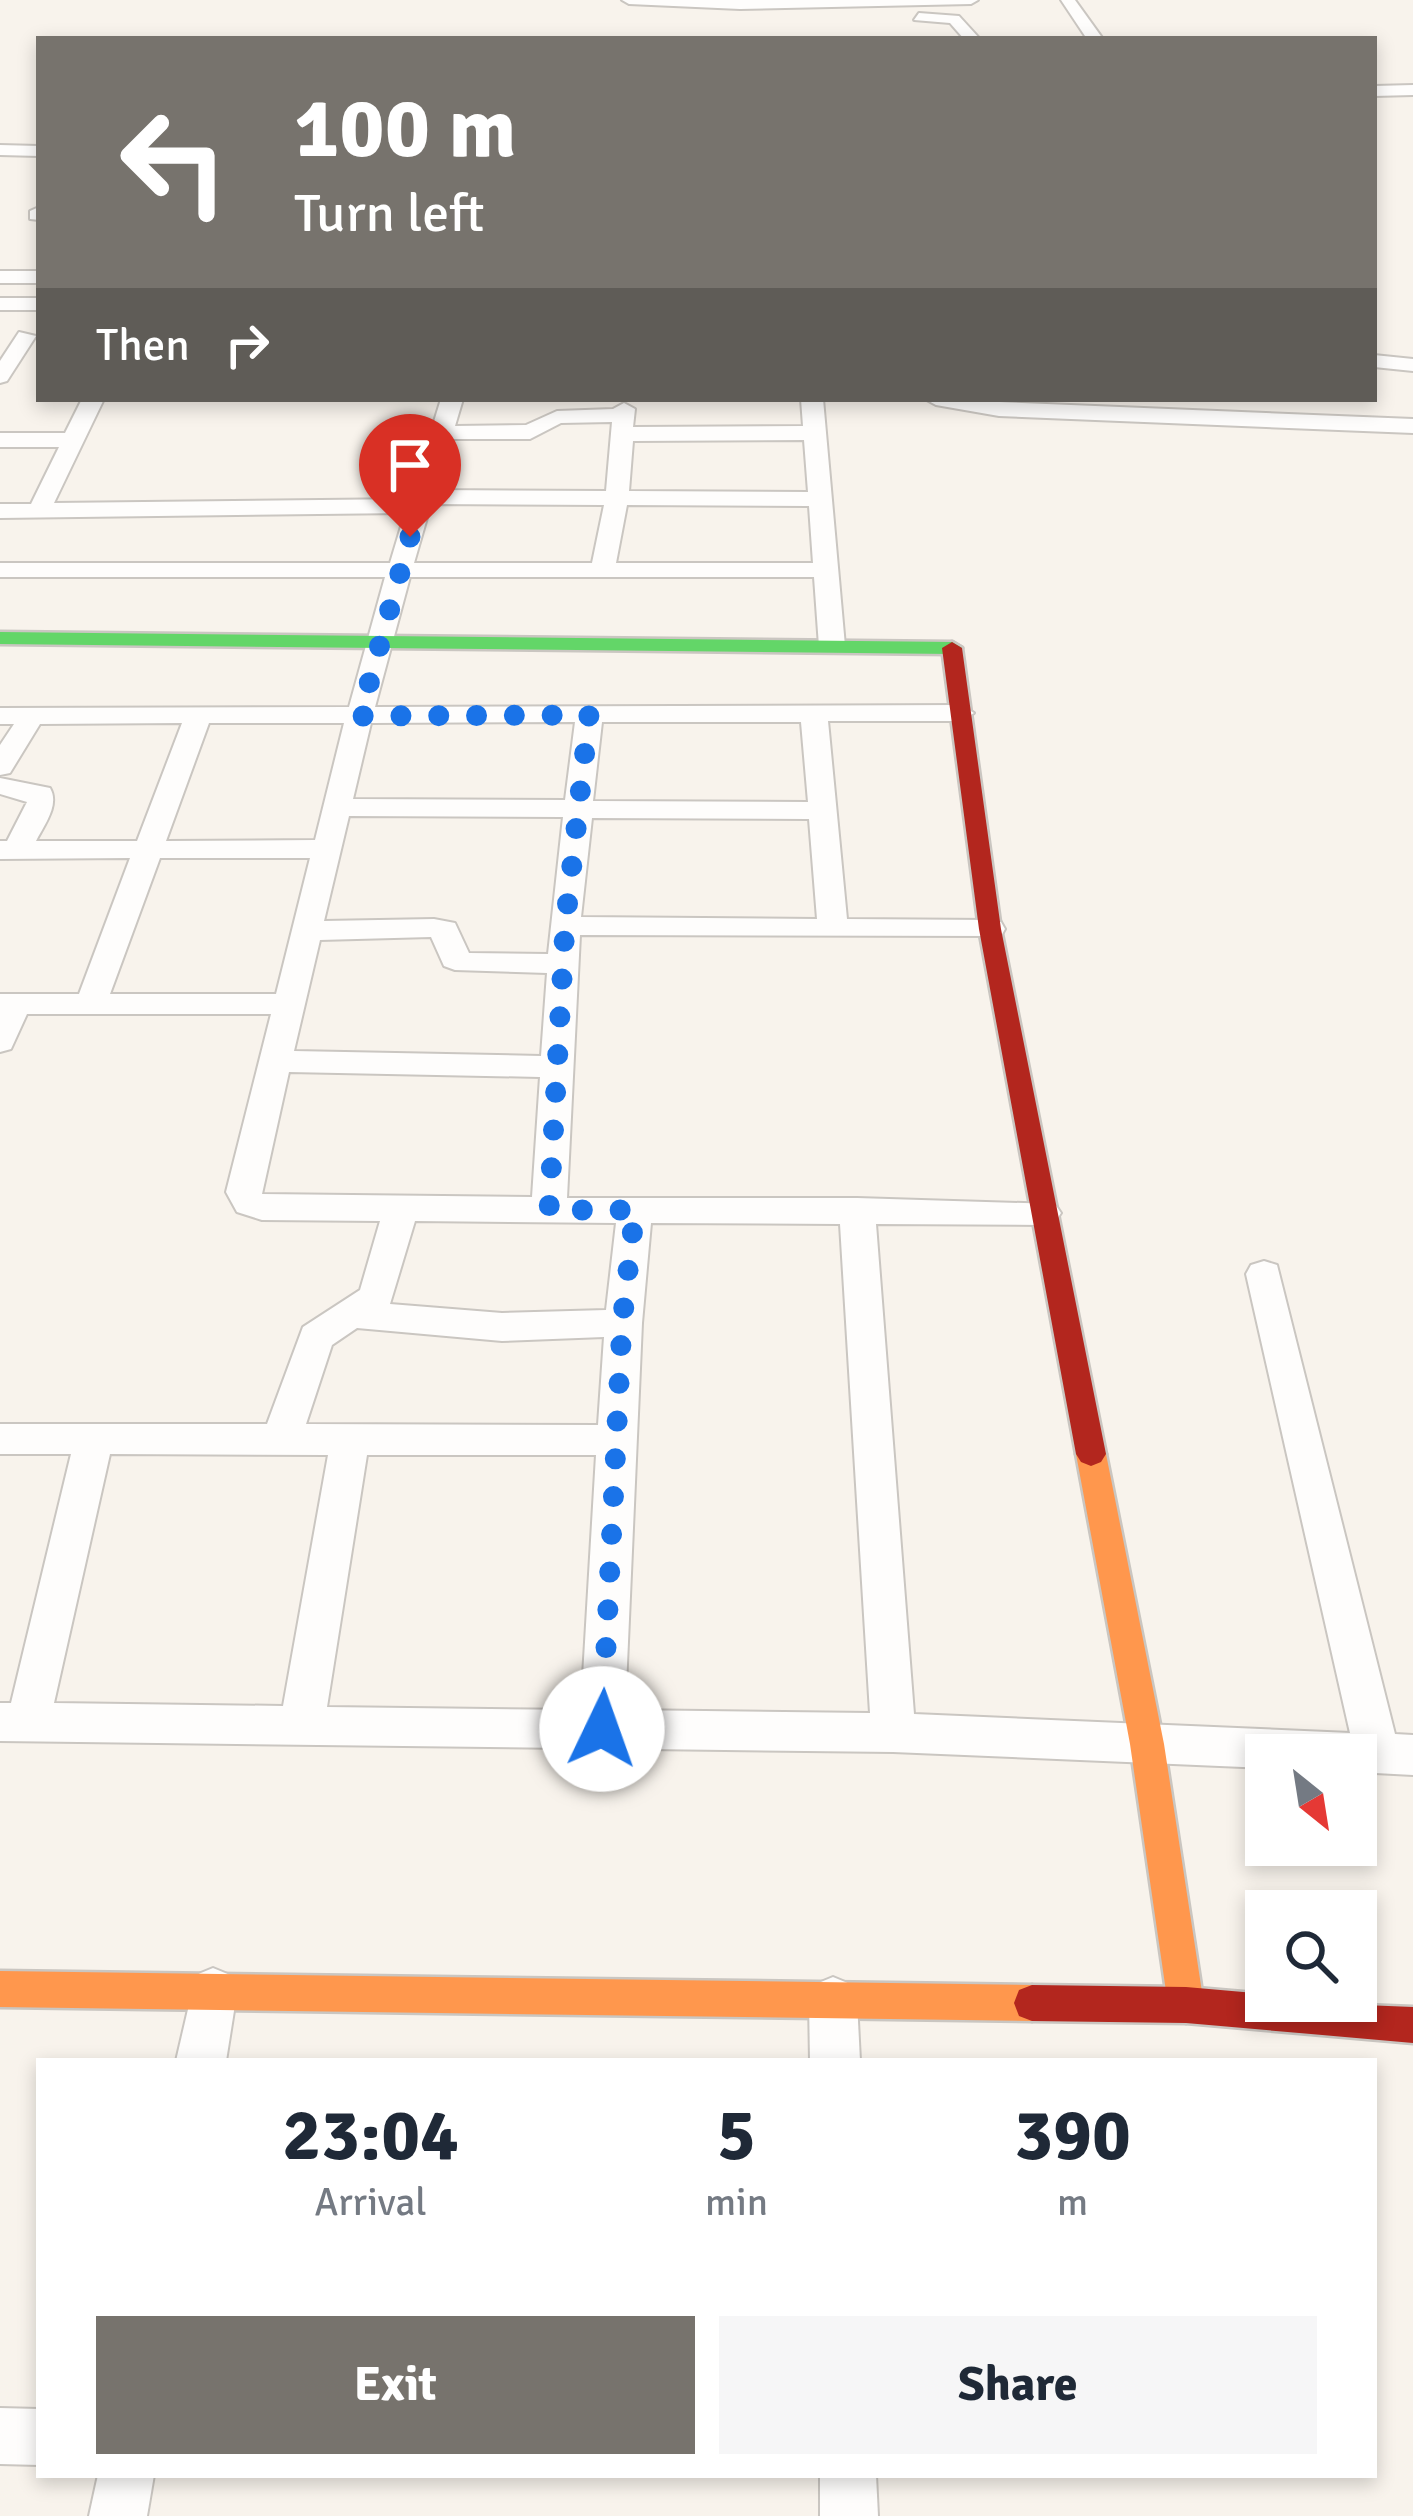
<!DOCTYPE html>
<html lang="en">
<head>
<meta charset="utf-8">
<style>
  body { margin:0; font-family:Signika,sans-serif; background:#f6f6f7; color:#1f2937; height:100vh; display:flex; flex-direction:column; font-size:45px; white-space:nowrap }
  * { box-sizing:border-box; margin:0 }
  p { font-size:39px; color:#747a83 }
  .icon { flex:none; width:66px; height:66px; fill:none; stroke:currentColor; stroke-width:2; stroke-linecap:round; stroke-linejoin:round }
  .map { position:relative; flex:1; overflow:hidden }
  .details { position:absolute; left:36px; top:2058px; width:1341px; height:420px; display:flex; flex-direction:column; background:#fff; border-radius:0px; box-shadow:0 6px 18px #0003 }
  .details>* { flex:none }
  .banner { position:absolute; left:36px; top:36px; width:1341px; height:366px; border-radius:0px; box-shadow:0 6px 18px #0003; background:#77736d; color:#fff; overflow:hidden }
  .needle { width:78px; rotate:150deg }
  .fabs { position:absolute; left:1245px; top:1734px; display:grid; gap:24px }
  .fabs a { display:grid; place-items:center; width:132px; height:132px; border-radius:0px; background:#fff; box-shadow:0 6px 18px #0003; font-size:60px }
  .pin { position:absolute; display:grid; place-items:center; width:102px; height:102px; color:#fff; margin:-123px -51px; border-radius:50% 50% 50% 0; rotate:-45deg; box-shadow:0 0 12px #0007 }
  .pin .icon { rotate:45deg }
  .me { position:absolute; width:132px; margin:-66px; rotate:3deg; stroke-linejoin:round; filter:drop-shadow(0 0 9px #0008) }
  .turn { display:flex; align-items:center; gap:42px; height:252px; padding:0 60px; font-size:54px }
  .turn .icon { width:156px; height:156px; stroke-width:2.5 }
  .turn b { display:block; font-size:84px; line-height:102px }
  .then { display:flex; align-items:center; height:114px; padding:0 60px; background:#0003; gap:24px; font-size:45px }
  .eta { display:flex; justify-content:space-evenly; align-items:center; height:204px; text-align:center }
  .eta b { font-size:72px; font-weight:700; line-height:84px }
  .action { display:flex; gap:24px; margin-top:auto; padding:24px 60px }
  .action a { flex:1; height:138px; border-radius:0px; background:#77736d; color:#fff; font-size:48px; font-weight:700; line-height:138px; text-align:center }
  .action a+a { background:#f6f6f7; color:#1f2937 }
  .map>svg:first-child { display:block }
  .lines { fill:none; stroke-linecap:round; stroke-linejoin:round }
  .street-casing { stroke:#cac6c1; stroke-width:4 }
  .fast-casing { stroke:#cac6c1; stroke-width:5 }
  .slow-casing { stroke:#cac6c1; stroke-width:5 }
  .jam-casing { stroke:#cac6c1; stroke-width:5 }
  .street { fill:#fefdfc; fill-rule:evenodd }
  .fast { fill:#63d668; fill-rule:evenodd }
  .slow { fill:#ff974d; fill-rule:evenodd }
  .jam { fill:#b3261e; fill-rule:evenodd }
  .route { stroke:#1a73e8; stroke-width:21; stroke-dasharray:0 37.8 }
</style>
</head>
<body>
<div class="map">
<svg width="1413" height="2516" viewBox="0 0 1413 2516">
  <rect width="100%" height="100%" fill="#f8f3ec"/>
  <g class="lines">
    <defs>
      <g id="street">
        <polygon points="622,0 978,0 971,4 740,9 629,4"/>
        <polygon points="1061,0 1075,0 1103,39 1087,39"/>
        <polygon points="919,13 959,16 980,39 964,39 950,23 914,20"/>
        <polygon points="1413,85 1413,95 1374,96 1374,86"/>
        <polygon points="0,145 39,146 39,156 0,155"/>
        <polygon points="39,207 39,220 30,219 30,211"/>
        <rect x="0" y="271" width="39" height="12"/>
        <rect x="0" y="298" width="39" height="12"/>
        <polygon points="19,332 36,336 7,381 0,383 0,361"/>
        <polygon points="1374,355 1413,359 1413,371 1374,367"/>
        <path d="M82 399H104L54 503 410 499 441 399H463L455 426 526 425 557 411 613 409 624 403 635 409 633 427 803 426 801 399H823L845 646 841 651H823L819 646 814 577H410L375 707 961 705 974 713 961 721H828L847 919 990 920 1001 922 1005 929 1001 936 580 935 567 1198H857L1055 1204 1061 1213 1055 1222 1043 1225 876 1224 914 1714 1350 1733 1246 1274 1251 1265 1264 1261 1277 1265 1395 1734 1413 1735V1775L1356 1772V1755H1266V1768L893 1752 0 1741V1703H11L71 1454H0V1424H267L303 1327 360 1290 380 1221 262 1220 237 1212 226 1192 271 1014H27L11 1049 0 1052V994H79L130 858 0 859V841H7L27 802 0 794V778L50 788C60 805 44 825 36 841H137L182 723 40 724 10 773 0 775V745L14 724H0V708L349 707 385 577H0V563H390L405 513 0 518V504H31L59 447H0V433H65ZM612 422 606 491 436 490 451 439H530L561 423ZM804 440 808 492 629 491 633 441ZM431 504 604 505 592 563H414ZM627 505 809 506 813 563H616ZM575 722 565 800 353 799 371 723ZM602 722H801L808 802 593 801ZM209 723H344L315 840 166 841ZM349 816 563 817 548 954 469 953 455 923 434 919 324 921ZM592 818 809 819 817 919 581 917ZM160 858H310L276 994H110ZM431 937 444 966 455 970 547 973 541 1056 294 1051 320 940ZM289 1072 540 1077 532 1197 262 1194ZM415 1221 616 1223 606 1310 502 1313 390 1304ZM651 1223 840 1224 870 1713 625 1710 642 1323ZM357 1328 502 1341 604 1337 598 1425 306 1424 332 1345ZM110 1454 328 1455 283 1706 54 1703ZM367 1455H596L581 1710 327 1707Z"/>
        <polygon points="925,399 1413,419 1413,433 999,416 936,405"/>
        <polygon points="213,1968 230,1975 237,1992 226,2061 176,2061 196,1975"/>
        <polygon points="833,1977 850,1984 857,2001 860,2061 810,2061 809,2001 816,1984"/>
        <polygon points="0,2408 39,2409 39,2465 0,2464"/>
        <polygon points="98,2475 154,2475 147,2516 89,2516"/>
        <polygon points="820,2475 876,2475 878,2516 820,2516"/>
      </g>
      <polygon id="fast" points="0,632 952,642 962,648 952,654 0,644"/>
      <g id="slow">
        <polygon points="1091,1442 1101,1446 1106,1454 1164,1744 1204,2005 1199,2018 1186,2023 1173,2018 1168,2005 1130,1744 1076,1454 1081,1446"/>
        <polygon points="0,1971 1032,1985 1045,1990 1050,2003 1045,2016 1032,2021 0,2007"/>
      </g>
      <g id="jam">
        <polygon points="952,642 962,648 1001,929 1106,1454 1101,1462 1091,1466 1081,1462 1076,1454 979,929 942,648"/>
        <polygon points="1032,1985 1186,1987 1266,1994 1266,2001 1413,2007 1413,2043 1186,2023 1032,2021 1019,2016 1014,2003 1019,1990"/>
      </g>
    </defs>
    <use href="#street" class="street-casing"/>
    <use href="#fast" class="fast-casing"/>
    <use href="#slow" class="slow-casing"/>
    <use href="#jam" class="jam-casing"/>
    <use href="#street" class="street"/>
    <use href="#fast" class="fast"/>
    <use href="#slow" class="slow"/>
    <use href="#jam" class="jam"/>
  </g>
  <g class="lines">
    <polyline class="route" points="410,537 360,716 589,715 565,926 549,1210 635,1210 622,1323 602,1729"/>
  </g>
</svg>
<div class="fabs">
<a><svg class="needle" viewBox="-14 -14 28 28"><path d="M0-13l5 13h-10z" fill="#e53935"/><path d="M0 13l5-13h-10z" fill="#747a83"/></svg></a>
<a><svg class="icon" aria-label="search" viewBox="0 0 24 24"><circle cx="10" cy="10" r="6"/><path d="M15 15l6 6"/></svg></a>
</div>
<div class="pin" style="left:410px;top:537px;background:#d93025"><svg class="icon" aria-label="arrive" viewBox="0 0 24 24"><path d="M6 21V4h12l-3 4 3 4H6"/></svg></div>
<svg class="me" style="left:602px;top:1729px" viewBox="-20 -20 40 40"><circle r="19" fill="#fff"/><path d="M0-13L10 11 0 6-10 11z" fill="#1a73e8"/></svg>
<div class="banner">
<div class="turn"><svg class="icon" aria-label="left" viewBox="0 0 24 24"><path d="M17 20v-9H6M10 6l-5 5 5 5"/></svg><div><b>100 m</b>Turn left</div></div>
<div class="then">Then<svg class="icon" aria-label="right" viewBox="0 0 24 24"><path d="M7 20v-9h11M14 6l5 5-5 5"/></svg></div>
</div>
<section class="details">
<div class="eta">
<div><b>23:04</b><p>Arrival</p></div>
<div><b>5</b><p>min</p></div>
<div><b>390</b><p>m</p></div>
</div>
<div class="action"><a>Exit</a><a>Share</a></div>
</section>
</div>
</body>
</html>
